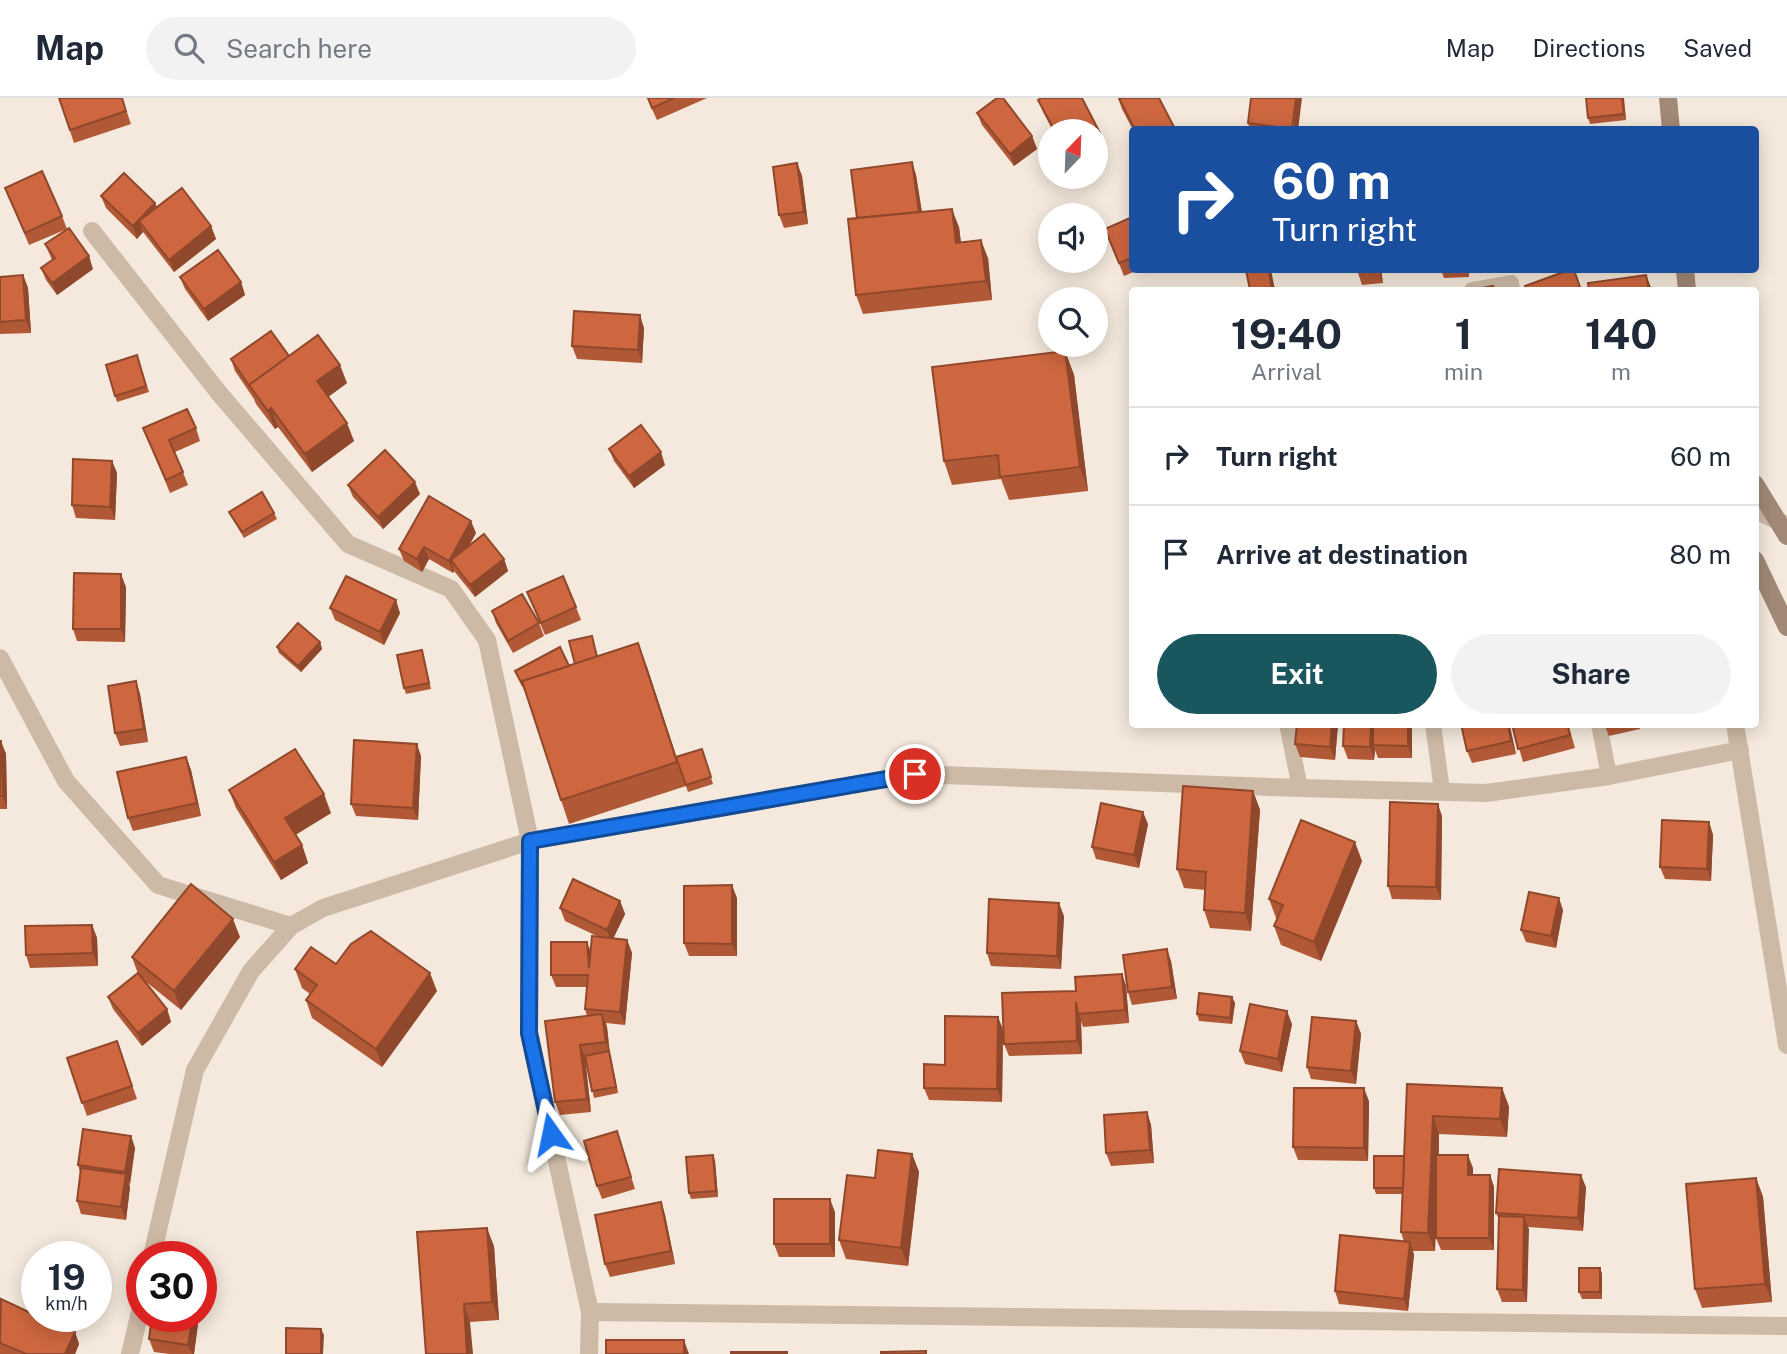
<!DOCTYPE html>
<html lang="en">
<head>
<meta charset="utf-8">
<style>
  body { margin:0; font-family:"Public Sans",sans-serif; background:#f2f2f3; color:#1f2937; height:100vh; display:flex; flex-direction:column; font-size:26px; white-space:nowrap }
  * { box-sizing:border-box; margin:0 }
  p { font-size:23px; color:#747a83 }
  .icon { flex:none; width:38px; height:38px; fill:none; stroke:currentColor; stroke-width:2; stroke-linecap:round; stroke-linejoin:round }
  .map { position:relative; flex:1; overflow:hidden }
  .sheet { position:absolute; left:1129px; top:189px; width:630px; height:441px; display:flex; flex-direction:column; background:#fff; border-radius:7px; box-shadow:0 4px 18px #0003 }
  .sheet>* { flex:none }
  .hud { position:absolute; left:1129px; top:28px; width:630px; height:147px; border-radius:7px; box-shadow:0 4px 18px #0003; background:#1a4fa0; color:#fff; overflow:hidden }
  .needle { width:46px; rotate:23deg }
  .buttons { position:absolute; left:1038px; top:21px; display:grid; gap:14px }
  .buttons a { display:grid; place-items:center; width:70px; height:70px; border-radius:50%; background:#fff; box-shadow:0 4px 18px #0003; font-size:35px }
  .speed { position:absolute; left:21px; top:1143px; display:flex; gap:14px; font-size:35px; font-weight:700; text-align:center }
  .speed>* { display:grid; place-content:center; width:91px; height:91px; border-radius:50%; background:#fff; box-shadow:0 4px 18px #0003; line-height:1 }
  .speed small { font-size:18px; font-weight:400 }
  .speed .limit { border:10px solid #d22; background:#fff; color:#111 }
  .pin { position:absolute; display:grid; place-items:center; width:60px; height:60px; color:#fff; margin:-30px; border:4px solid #fff; border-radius:50%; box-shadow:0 2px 7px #0007 }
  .me { position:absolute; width:77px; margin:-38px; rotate:348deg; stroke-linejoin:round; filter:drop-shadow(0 0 5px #0008) }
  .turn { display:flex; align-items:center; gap:24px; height:147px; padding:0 28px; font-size:32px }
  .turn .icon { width:91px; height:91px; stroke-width:2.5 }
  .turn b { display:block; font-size:49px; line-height:60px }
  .eta { display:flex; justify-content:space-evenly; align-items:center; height:119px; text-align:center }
  .eta b { font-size:42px; font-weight:700; line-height:49px }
  .primary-button { display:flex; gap:14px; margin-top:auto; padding:14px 28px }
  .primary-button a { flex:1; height:80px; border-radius:42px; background:#1a565d; color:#fff; font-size:28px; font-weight:700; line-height:80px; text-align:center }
  .primary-button a+a { background:#f2f2f3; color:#1f2937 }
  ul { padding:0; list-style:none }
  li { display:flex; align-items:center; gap:21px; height:98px; padding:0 28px; border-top:2px solid #e0e1e3 }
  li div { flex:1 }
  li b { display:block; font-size:26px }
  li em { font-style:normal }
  header { display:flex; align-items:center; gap:42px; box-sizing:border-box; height:98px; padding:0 35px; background:#fff; border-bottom:2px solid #e0e1e3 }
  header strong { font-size:33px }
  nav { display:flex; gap:38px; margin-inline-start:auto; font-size:24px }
  .search { width:490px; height:63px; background:#f2f2f3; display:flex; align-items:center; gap:18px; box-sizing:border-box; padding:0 24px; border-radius:38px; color:#747a83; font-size:26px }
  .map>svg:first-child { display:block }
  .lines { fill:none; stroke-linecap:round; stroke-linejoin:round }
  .lane { stroke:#cdbaa6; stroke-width:16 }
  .street { stroke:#cdbaa6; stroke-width:18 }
  .secondary { stroke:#a18877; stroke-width:18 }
  .wall { fill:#b15936 }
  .shaded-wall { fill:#90482c }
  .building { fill:#ce673f; stroke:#90482c; stroke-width:2 }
  .route-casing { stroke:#114b97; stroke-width:18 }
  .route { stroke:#1a73e8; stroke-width:12 }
</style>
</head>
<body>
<header>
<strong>Map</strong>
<div class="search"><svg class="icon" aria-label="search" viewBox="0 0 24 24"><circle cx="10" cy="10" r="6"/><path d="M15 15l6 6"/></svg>Search here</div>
<nav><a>Map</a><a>Directions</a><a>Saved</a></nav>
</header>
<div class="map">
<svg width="1787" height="1256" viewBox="0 0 1787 1256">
  <rect width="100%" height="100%" fill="#f4e9dc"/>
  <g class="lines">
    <g class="lane">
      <polyline points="1472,192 1511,185 1512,192"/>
      <polyline points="1287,626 1300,690"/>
      <polyline points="1433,626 1442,693"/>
      <polyline points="1599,626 1609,678"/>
    </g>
    <g class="street">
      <polyline points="92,133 219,295 348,446 451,491 487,542 530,743 529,935 590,1214 589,1256"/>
      <polyline points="1755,412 1784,426"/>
      <polyline points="0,560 66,683 158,787 291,828"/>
      <polyline points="1735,626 1787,947"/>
      <polyline points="152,1158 195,972 251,873 291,828 323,810 530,743 915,676 1300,690 1486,695 1609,678 1740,652"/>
      <polyline points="590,1214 1787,1228"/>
      <polyline points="130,1256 142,1205"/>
    </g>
    <g class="secondary">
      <polyline points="1668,0 1671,32"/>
      <polyline points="1685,172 1687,192"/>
      <polyline points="1755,386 1787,438"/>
      <polyline points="1755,462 1787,529"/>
    </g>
  </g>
  <g class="wall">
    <polygon points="59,0 122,0 131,26 74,45"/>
    <polygon points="647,0 707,0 657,22"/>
    <polygon points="1118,0 1159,0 1175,32 1133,32 1122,11"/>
    <polygon points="1586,0 1623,0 1626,22 1590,26 1588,20"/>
    <polygon points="1038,2 1100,35 1105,47 1096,52 1096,33 1053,33 1043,14"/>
    <polygon points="977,15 1032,38 1037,51 1014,68 982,27"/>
    <polygon points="1248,25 1298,32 1250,32"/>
    <polygon points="912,64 916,77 922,114 959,129 961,144 988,160 992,202 863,216 856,197 857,120"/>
    <polygon points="797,65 802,78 808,126 784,130 779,117"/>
    <polygon points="5,90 62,118 67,131 29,147"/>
    <polygon points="101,98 155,105 157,109 211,128 216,141 174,174 143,134 137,141 106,110"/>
    <polygon points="1132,119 1132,172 1138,172 1124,178 1105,131"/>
    <polygon points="45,146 93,171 57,197 46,182 41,170 52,162"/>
    <polygon points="1357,172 1381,172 1383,185 1362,187"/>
    <polygon points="1441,172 1469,172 1469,179 1444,180"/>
    <polygon points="23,177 28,190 31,235 0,236 0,179"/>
    <polygon points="180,179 241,184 245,197 208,223 185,191"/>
    <polygon points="644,230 642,265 577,261 572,248"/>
    <polygon points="1065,253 1074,277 1088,393 1009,402 1001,381 952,387 944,363"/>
    <polygon points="137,257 149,294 117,304 106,267"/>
    <polygon points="289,258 347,285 328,299 354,343 312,374 278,329 275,331 256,306 254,301 235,273 231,261"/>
    <polygon points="143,330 196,330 200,343 175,354 188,387 170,395"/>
    <polygon points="609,351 665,367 634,390 614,363"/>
    <polygon points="112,363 117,375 115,422 76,420 72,407"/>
    <polygon points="348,387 420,396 383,431 353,399"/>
    <polygon points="229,414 274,415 277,421 244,440 232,420"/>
    <polygon points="476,435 469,448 504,461 508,473 475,499 454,473 453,475 429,461 422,474 404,463 399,451"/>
    <polygon points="126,489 125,544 77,543 73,531"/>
    <polygon points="527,494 576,509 581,522 545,537"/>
    <polygon points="330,510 400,515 384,547 335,522"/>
    <polygon points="492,513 539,525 544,538 513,555 496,525"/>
    <polygon points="592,538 598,559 647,569 686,688 569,726 525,594 515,573 569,568 575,566"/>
    <polygon points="320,544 322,551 301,574 279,555 277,549"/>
    <polygon points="422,552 431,591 406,596 404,590"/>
    <polygon points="136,583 140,596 148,644 120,648 115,635"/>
    <polygon points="1338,626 1335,662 1300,659 1295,646"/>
    <polygon points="1412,626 1412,660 1378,660 1375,652 1374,662 1348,661 1343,648"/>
    <polygon points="1512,626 1568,626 1575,650 1523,664"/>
    <polygon points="1604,626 1639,626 1640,631 1609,638"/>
    <polygon points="1510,629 1516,656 1472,665 1467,653"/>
    <polygon points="0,643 6,656 7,711 0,711"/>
    <polygon points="702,651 713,686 688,694 676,659"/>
    <polygon points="421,658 418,722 356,718 351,706"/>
    <polygon points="186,659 191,672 201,718 133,733 128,720"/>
    <polygon points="229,692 331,715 295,737 302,747 308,765 281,782 236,710"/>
    <polygon points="1253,693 1260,712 1251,833 1210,830 1204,812 1205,792 1184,790 1177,771"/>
    <polygon points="1442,718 1441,802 1392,801 1388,788"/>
    <polygon points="1709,724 1713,737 1711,783 1665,781 1660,769"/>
    <polygon points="1148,726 1139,770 1096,761 1092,749"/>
    <polygon points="1362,763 1321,863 1281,847 1274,828 1278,821 1276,820 1269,801"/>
    <polygon points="737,800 737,858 689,858 684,845"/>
    <polygon points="620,803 625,816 613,841 627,842 632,855 625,927 606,925 607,929 610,957 618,995 594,1000 585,960 591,1014 560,1017 555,1004 587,918 585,911 587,889 556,889 551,877 590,853 599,839 565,823 560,810"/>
    <polygon points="1563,812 1556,850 1526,844 1521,832"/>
    <polygon points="1064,818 1061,871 991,868 987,855"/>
    <polygon points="92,827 97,840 98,868 30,870 26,857"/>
    <polygon points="240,839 181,912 140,879 167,911 171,924 142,948 113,911 108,899 138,876 132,859"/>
    <polygon points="1171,863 1177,901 1132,907 1128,894"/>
    <polygon points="336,866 437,893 382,969 312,920 306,902 310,896 302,890 295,871"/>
    <polygon points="1122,876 1126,888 1129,925 1083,929 1081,923 1082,956 1009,958 1004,946 1076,893"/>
    <polygon points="1232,899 1235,905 1232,926 1199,923 1197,916"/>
    <polygon points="1356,923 1361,936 1356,986 1311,981 1307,969"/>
    <polygon points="1292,926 1282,974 1245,966 1240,953"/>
    <polygon points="1003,931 1002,1004 929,1002 924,990"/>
    <polygon points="117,943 137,1001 87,1018 67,960"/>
    <polygon points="1407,986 1502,990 1509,1009 1507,1039 1439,1036 1439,1057 1473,1070 1473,1077 1490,1077 1494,1089 1494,1152 1441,1152 1436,1140 1436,1116 1435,1153 1413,1153 1414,1157 1408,1213 1339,1206 1335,1193 1404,1144 1401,1134 1402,1096 1376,1096 1374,1090 1404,1058"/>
    <polygon points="1369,1003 1368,1063 1298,1062 1293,1049"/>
    <polygon points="1147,1014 1151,1027 1154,1065 1111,1068 1106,1055"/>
    <polygon points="131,1038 135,1050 129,1086 130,1089 126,1122 81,1116 77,1103 80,1074 78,1067"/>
    <polygon points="621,1046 635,1091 602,1101 597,1088"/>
    <polygon points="912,1056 919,1074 908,1168 846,1161 839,1142 875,1080"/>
    <polygon points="713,1057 715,1063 718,1099 691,1101 689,1095"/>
    <polygon points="1756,1080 1763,1099 1772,1204 1702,1210 1695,1191"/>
    <polygon points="1586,1089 1583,1133 1528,1129 1527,1204 1502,1204 1497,1191 1499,1121 1496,1115"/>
    <polygon points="661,1104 665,1117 675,1166 610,1179 605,1166"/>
    <polygon points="835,1114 835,1159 779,1159 774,1146"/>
    <polygon points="494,1148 499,1222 470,1224 426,1256"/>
    <polygon points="1600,1170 1602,1176 1602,1201 1582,1201 1579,1194"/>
    <polygon points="0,1203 75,1234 79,1246 75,1256 0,1256"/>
    <polygon points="70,1218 95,1218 91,1227"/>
    <polygon points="199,1218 194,1256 169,1256 154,1254 149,1241"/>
  </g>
  <g class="shaded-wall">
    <polygon points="1296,0 1302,0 1298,32 1293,32"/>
    <polygon points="1622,0 1624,0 1626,22 1624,16"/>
    <polygon points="1032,38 1037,51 1014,68 1010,56"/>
    <polygon points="912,64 916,77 924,129 920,116"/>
    <polygon points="797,65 802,78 808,126 804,114"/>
    <polygon points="155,105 160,118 139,123 143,134 137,141 133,128"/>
    <polygon points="952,111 959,129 963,163 956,145"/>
    <polygon points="211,128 216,141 174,174 169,162"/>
    <polygon points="981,142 988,160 992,202 986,183"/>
    <polygon points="89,158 93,171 57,197 52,185"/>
    <polygon points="1269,172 1271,172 1275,192 1272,192"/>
    <polygon points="1379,172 1381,172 1383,185"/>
    <polygon points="23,177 28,190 31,235 26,222"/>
    <polygon points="1646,177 1652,192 1649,192"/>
    <polygon points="241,184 245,197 208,223 204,211"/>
    <polygon points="640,217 644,230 642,265 638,252"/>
    <polygon points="1065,253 1074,277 1088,393 1080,369"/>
    <polygon points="340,267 347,285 324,302 317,283"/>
    <polygon points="271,310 278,329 275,331 268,313"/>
    <polygon points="347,325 354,343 312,374 305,356"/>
    <polygon points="661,354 665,367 634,390 629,378"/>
    <polygon points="112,363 117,375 115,422 110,409"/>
    <polygon points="415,384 420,396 383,431 378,419"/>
    <polygon points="471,423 476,435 456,470 451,462 454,473 453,475 449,463"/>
    <polygon points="424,449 429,461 422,474 417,461"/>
    <polygon points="504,461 508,473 475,499 470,487"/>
    <polygon points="121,476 126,489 125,544 121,531"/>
    <polygon points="396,502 400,515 384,547 380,534"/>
    <polygon points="320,544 322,551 301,574 298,568"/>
    <polygon points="638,545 647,569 686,688 677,664"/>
    <polygon points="136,583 140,596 148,644 144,631"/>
    <polygon points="1332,626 1338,626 1335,662 1330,649"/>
    <polygon points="1371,626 1376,626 1373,647 1375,652 1374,662 1370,649"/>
    <polygon points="1408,626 1412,626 1412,660 1408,648"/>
    <polygon points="1508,626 1509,626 1510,629 1516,656 1511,643"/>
    <polygon points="1,643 6,656 7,711 3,698"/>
    <polygon points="417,646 421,658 418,722 413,710"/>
    <polygon points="186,659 191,672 201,718 197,705"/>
    <polygon points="1253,693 1260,712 1251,833 1245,815"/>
    <polygon points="324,696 331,715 292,739 285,720"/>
    <polygon points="1438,706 1442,718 1441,802 1436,789"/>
    <polygon points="1143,714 1148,726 1139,770 1134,757"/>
    <polygon points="1709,724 1713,737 1711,783 1707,771"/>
    <polygon points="1355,744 1362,763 1321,863 1314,844"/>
    <polygon points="302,747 308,765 281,782 274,764"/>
    <polygon points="732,787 737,800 737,858 732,846"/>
    <polygon points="1559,800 1563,812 1556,850 1551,838"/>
    <polygon points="620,803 625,816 611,845 607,832"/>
    <polygon points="1059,805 1064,818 1061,871 1057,858"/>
    <polygon points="233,821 240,839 181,912 174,893"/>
    <polygon points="92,827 97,840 98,868 93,855"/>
    <polygon points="627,842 632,855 625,927 620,914"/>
    <polygon points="587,844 592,857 589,870"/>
    <polygon points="1167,851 1171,863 1177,901 1172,889"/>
    <polygon points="430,875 437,893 382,969 376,951"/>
    <polygon points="1122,876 1126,888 1129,925 1125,912"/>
    <polygon points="1232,899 1235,905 1232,926 1230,920"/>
    <polygon points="1076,904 1081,923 1082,956 1077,943"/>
    <polygon points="167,911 171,924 142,948 138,935"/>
    <polygon points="1287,913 1292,926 1282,974 1278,961"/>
    <polygon points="602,916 607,929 610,957 606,944"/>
    <polygon points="998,919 1003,931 1002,1004 997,991"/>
    <polygon points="1356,923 1361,936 1356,986 1351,973"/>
    <polygon points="580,947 585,960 591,1014 587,1001"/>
    <polygon points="609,953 611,960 618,995 616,989"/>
    <polygon points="1364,990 1369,1003 1368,1063 1364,1050"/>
    <polygon points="1502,990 1509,1009 1507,1039 1500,1021"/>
    <polygon points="1147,1014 1151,1027 1154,1065 1150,1052"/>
    <polygon points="1433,1018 1439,1036 1435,1153 1428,1135"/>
    <polygon points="131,1038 135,1050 130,1087 125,1074"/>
    <polygon points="912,1056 919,1074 908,1168 901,1150"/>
    <polygon points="713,1057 715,1063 718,1099 716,1093"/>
    <polygon points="1468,1057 1473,1070 1473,1089 1468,1077"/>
    <polygon points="126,1076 130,1089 126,1122 121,1109"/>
    <polygon points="1490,1077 1494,1089 1494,1152 1489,1140"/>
    <polygon points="1581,1077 1586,1089 1583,1133 1578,1120"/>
    <polygon points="1756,1080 1763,1099 1772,1204 1765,1186"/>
    <polygon points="830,1101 835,1114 835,1159 830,1146"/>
    <polygon points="661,1104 665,1117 675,1166 671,1153"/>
    <polygon points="1524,1119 1529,1131 1527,1204 1523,1192"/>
    <polygon points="487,1130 494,1148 499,1222 492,1204"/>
    <polygon points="1410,1144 1414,1157 1408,1213 1404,1201"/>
    <polygon points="1600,1170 1602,1176 1602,1201 1600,1194"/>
    <polygon points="97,1188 102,1200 96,1215 96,1191"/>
    <polygon points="464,1206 470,1224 473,1256 467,1256"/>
    <polygon points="88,1218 95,1218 91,1227"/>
    <polygon points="193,1218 199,1218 194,1256 192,1256 188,1247"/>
    <polygon points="321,1231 324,1237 323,1256 321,1256"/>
    <polygon points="75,1234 79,1246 75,1256 65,1256"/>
    <polygon points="684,1242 689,1256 684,1256"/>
  </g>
  <g class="building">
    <polygon points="59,0 122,0 126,13 70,32"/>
    <polygon points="648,0 674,0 652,10"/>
    <polygon points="997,0 1003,0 1032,38 1010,56 977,15"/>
    <polygon points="1041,0 1082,0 1100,35 1096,37 1096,33 1055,33 1038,2"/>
    <polygon points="1119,0 1159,0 1174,29 1170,32 1135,32"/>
    <polygon points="1251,0 1296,0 1292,31 1248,25"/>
    <polygon points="1586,0 1622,0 1624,16 1588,20"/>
    <polygon points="912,64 919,114 857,120 851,72"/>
    <polygon points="797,65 804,114 779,117 773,69"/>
    <polygon points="42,73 62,118 25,135 5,90"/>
    <polygon points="124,75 155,105 133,128 101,98"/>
    <polygon points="182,90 211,128 169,162 139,123"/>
    <polygon points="952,111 956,145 981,142 986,183 856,197 848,121"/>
    <polygon points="1132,119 1132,160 1119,165 1105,131"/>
    <polygon points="69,130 89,158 52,185 41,170 55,160 45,146"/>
    <polygon points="218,152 241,184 204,211 180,179"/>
    <polygon points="1246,172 1269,172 1272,192 1250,192"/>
    <polygon points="1357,172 1379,172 1357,174"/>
    <polygon points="1569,172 1574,172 1581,192 1527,192 1525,188"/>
    <polygon points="23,177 26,222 0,224 0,179"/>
    <polygon points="1646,177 1649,192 1589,192 1588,185"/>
    <polygon points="1493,188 1494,192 1472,192"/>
    <polygon points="1212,190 1213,192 1195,192"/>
    <polygon points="574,213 640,217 638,252 572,248"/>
    <polygon points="271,233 289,258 249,287 250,289 231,261"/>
    <polygon points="318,237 340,267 317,283 347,325 305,356 271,310 268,313 249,287"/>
    <polygon points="1065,253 1080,369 1000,379 998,357 944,363 932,269"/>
    <polygon points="137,257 146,288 115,298 106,267"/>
    <polygon points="187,311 196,330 169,342 183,374 166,382 143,330"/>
    <polygon points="641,327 661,354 629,378 609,351"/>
    <polygon points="385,352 415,384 378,419 348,387"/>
    <polygon points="73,361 112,363 110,409 72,407"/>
    <polygon points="262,394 274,415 242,434 229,414"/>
    <polygon points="429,398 471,423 449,463 424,449 417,461 399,451"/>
    <polygon points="484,436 504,461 470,487 451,462"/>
    <polygon points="74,475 121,476 121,531 73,531"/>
    <polygon points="346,478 396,502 380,534 330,510"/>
    <polygon points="563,478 576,509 541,525 527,494"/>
    <polygon points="522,496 539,525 508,543 492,513"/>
    <polygon points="298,525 320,544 298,568 277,549"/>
    <polygon points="592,538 597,559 575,566 569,543"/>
    <polygon points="638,545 677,664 561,702 522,583"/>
    <polygon points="560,549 569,568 522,583 523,588 515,573"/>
    <polygon points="422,552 429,585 404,590 397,557"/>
    <polygon points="136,583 144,631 115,635 108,588"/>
    <polygon points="1297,626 1332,626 1330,649 1295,646"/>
    <polygon points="1344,626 1371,626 1370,649 1343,648"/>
    <polygon points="1373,626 1408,626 1408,648 1373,647"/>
    <polygon points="1461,626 1508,626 1511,643 1467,653"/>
    <polygon points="1512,626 1567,626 1570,637 1518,651"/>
    <polygon points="354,642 417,646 413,710 351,706"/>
    <polygon points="0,643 1,643 3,698 0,698"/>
    <polygon points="295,651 324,696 285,720 302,747 274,764 229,692"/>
    <polygon points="702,651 711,679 686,687 676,659"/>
    <polygon points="186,659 197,705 128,720 117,674"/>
    <polygon points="1183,688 1253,693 1245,815 1204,812 1206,774 1177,771"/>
    <polygon points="1390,704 1438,706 1436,789 1388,788"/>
    <polygon points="1101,705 1143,714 1134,757 1092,749"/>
    <polygon points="1301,722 1355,744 1314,844 1274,828 1283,807 1269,801"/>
    <polygon points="1662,722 1709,724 1707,771 1660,769"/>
    <polygon points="573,781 620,803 607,832 560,810"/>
    <polygon points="191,786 233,821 174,893 132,859"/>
    <polygon points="732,787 732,846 684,845 684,788"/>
    <polygon points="1529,794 1559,800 1551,838 1521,832"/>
    <polygon points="989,801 1059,805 1057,858 987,855"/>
    <polygon points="92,827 93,855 26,857 25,828"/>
    <polygon points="371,833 430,875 376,951 306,902 317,887 295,871 311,849 336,866 351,846"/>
    <polygon points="592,838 627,842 620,914 585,911 588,877 551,877 551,844 587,844 589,870"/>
    <polygon points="1167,851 1172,889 1128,894 1123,857"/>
    <polygon points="138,875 167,911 138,935 108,899"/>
    <polygon points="1122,876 1125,912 1078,916 1076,904 1077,943 1004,946 1002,895 1076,893 1075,879"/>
    <polygon points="1199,895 1232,899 1230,920 1197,916"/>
    <polygon points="1250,906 1287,913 1278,961 1240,953"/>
    <polygon points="602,916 606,944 580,947 587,1001 555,1004 545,923"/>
    <polygon points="945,918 998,919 997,991 924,990 924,966 945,967"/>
    <polygon points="1312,919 1356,923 1351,973 1307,969"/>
    <polygon points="117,943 132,988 82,1005 67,960"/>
    <polygon points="609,953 616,989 592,993 585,958"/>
    <polygon points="1407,986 1502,990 1500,1021 1433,1018 1428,1135 1401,1134"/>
    <polygon points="1294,990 1364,990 1364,1050 1293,1049"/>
    <polygon points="1147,1014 1150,1052 1106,1055 1104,1017"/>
    <polygon points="83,1031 131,1038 125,1074 78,1067"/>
    <polygon points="617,1033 631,1079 597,1088 584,1043"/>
    <polygon points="878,1052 912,1056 901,1150 839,1142 847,1077 875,1080"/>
    <polygon points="713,1057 716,1093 689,1095 686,1059"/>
    <polygon points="1436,1057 1468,1057 1468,1077 1490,1077 1489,1140 1436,1140"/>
    <polygon points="1374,1058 1404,1058 1403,1090 1374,1090"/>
    <polygon points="81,1070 126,1076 121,1109 77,1103"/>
    <polygon points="1499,1071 1581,1077 1578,1120 1496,1115"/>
    <polygon points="1756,1080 1765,1186 1695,1191 1686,1086"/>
    <rect x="774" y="1101" width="56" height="45"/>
    <polygon points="661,1104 671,1153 605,1166 595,1117"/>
    <polygon points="1499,1118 1524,1119 1523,1192 1497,1191"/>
    <polygon points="487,1130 492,1204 464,1206 467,1256 426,1256 417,1134"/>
    <polygon points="1340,1137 1410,1144 1404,1201 1335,1193"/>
    <rect x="1579" y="1170" width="21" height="24"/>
    <polygon points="1,1201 37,1218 75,1234 65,1256 26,1256 0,1245"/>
    <polygon points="152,1218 193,1218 188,1247 149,1241"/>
    <polygon points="286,1230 321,1231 321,1256 286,1256"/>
    <rect x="606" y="1242" width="78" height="14"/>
    <polygon points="926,1253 926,1256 881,1256 881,1254"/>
    <rect x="731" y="1254" width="56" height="2"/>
  </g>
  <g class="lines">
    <defs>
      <polyline id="route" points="551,1036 529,935 530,743 915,676"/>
    </defs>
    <use href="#route" class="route-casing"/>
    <use href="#route" class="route"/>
  </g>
</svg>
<div class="buttons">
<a><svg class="needle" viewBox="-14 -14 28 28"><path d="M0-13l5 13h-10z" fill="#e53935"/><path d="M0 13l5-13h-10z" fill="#747a83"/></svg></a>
<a><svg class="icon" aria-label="sound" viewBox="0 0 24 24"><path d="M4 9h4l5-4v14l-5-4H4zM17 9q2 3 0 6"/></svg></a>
<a><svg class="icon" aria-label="search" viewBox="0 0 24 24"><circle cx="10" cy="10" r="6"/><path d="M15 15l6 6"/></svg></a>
</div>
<div class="speed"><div>19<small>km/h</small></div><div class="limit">30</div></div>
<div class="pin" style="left:915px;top:676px;background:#d93025"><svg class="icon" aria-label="arrive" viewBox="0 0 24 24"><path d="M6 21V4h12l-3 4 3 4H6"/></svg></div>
<svg class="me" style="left:551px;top:1036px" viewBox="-20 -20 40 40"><path d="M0-17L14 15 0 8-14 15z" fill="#1a73e8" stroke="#fff" stroke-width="4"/></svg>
<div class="hud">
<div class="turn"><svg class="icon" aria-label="right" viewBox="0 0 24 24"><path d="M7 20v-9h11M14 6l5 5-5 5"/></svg><div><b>60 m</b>Turn right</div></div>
</div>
<section class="sheet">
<div class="eta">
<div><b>19:40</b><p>Arrival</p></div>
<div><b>1</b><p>min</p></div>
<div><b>140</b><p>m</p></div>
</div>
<ul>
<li><svg class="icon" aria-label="right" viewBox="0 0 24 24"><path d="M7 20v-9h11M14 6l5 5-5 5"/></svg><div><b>Turn right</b></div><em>60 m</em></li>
<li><svg class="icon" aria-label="arrive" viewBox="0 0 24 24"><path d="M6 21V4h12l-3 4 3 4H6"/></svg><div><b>Arrive at destination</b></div><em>80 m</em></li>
</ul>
<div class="primary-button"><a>Exit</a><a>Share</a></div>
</section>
</div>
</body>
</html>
